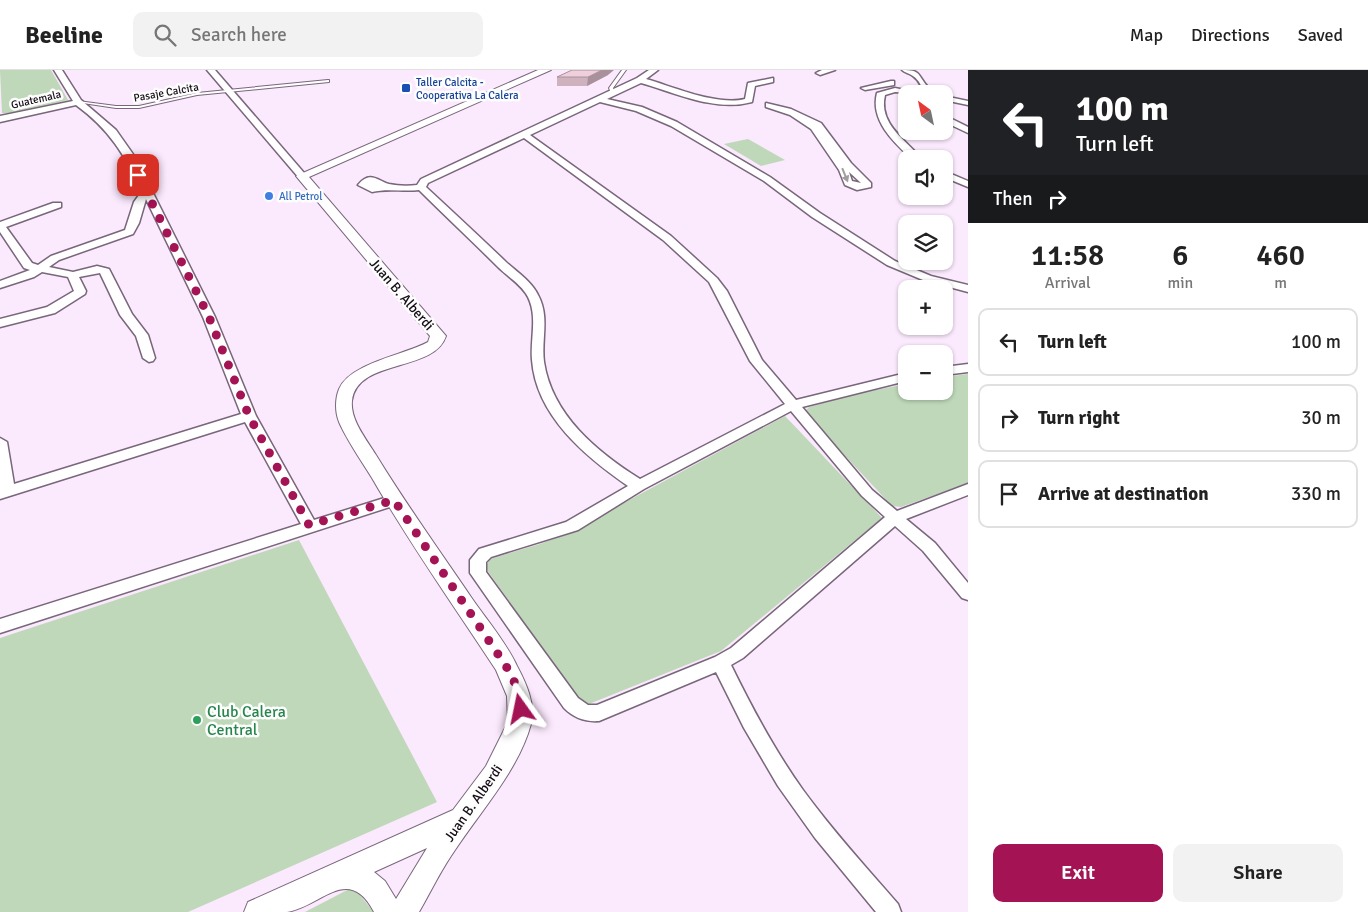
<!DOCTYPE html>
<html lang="en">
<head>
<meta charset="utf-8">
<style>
  body { margin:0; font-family:Signika,sans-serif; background:#f2f2f2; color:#222; height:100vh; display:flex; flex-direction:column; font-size:19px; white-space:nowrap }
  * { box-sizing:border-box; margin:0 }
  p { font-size:16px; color:#767676 }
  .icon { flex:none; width:28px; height:28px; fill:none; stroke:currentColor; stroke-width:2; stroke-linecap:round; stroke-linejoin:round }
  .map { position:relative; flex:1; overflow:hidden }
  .details { display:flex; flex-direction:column; background:#fff; width:400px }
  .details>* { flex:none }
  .banner { background:#202124; color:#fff; overflow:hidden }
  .needle { width:32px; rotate:327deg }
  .fabs { position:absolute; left:898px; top:15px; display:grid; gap:10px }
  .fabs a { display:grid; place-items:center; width:55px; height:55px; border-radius:10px; background:#fff; box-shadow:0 1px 4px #0004; font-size:25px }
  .pin { position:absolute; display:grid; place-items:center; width:42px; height:42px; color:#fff; margin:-21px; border-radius:10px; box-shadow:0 2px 8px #0006 }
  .me { position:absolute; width:55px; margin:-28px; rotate:348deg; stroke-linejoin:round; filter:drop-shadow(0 0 4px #0008) }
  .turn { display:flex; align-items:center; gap:18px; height:105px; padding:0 25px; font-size:22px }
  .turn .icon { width:65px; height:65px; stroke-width:2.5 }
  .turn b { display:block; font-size:35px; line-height:42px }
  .then { display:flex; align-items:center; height:48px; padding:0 25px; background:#0003; gap:10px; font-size:19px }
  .eta { display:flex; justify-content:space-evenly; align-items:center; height:85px; text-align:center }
  .eta b { font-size:30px; font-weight:600; line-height:35px }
  .button { display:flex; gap:10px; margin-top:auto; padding:10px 25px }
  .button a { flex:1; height:58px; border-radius:10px; background:#a41354; color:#fff; font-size:20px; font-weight:600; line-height:58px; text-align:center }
  .button a+a { background:#f2f2f2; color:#222 }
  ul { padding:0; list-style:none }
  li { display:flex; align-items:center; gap:15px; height:68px; margin:0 10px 8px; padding:0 15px; border:2px solid #e0e0e0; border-radius:10px }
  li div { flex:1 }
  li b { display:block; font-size:19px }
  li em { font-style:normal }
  header { display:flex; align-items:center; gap:30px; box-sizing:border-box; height:70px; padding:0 25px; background:#fff; border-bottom:1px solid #e0e0e0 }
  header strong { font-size:24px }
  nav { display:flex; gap:28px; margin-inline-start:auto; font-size:18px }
  .search { width:350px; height:45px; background:#f2f2f2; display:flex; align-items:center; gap:12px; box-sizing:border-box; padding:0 18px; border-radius:10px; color:#767676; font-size:19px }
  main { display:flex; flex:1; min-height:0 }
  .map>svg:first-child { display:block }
  .green { fill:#bfd8b9 }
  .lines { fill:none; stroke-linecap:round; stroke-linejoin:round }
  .service-casing { stroke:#79667b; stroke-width:2 }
  .minor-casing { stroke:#79667b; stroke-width:3 }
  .tertiary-casing { stroke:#79667b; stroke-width:2 }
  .service { fill:#fff; fill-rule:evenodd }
  .minor { fill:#fff; fill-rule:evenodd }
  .tertiary { fill:#fff; fill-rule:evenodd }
  .wall { fill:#ceb2be }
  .shaded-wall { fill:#a8919b }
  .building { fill:#f0cfdd; stroke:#a8919b }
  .oneway { fill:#a19ea1 }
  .route { stroke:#a41354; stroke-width:9; stroke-dasharray:0 16.2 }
  .transit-dot { fill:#1a4fb4; stroke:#fdfdfd; stroke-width:2 }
  .shop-dot { fill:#3f7fe0; stroke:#fdfdfd; stroke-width:2 }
  .leisure-dot { fill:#2e9e5b; stroke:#fdfdfd; stroke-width:2 }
  .labels { text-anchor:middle; stroke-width:5; stroke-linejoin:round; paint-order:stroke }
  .far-transit-label { font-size:11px; fill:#164399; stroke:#fdfdfd; text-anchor:start }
  .far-street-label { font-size:11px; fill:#140c14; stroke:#fdfdfd }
  .far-shop-label { font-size:11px; fill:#366cbe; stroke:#fdfdfd; text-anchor:start }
  .street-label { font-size:14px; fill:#140c14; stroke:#fdfdfd }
  .near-leisure-label { font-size:16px; fill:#27864d; stroke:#fdfdfd; text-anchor:start }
</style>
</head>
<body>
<header>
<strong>Beeline</strong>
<div class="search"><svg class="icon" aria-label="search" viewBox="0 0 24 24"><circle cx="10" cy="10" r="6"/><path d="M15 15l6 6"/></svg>Search here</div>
<nav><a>Map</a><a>Directions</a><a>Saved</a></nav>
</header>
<main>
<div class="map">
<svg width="968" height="842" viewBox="0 0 968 842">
  <rect width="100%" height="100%" fill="#fbe9fd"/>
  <g class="green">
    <polygon points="0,0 51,0 68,30 14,44 2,43"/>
    <polygon points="748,69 785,90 761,96 724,74"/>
    <polygon points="968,304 968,413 901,437 892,436 804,342 809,337 851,325 906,314 906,321 944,321 944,307"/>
    <polygon points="785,346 882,448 721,581 589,634 578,629 485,497 490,489 540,474 568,463"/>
    <polygon points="299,470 437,732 188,842 0,842 0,568"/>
    <polygon points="353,817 374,842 305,842"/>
  </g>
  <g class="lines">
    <defs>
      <g id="service">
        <polygon points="622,0 626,0 613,18 614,22 611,23 609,18"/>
        <polygon points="328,10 329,10 329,12 197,25 139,38 116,38 76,32 78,31 116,36 139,36 197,23"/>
      </g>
      <g id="minor">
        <path d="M54 0H62L81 30 116 60 135 87 215 247 256 346 314 450 394 425 402 430 399 434 0 563V549L301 454 245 352 0 429V368L7 372 14 414 241 344 203 247 146 129 139 153 133 164 59 190 49 197 73 202 97 196 109 199 132 244 148 265 155 288 153 291 149 292 143 288 136 266 120 245 100 203 79 207 86 221 85 224 55 243 0 257V249L47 237 74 221 68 207 42 202 34 207 0 218V211L30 200 24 198 0 162V152L53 133H61V137L6 157 32 193 38 195 51 186 125 160 134 132 142 121C124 84 110 60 76 35L0 52V46L73 31Z"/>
        <polygon points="207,0 215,0 305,104 305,108 299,108"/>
        <path d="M649 0H658L646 9C674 17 717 36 745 29L748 13 773 8V12L755 16 752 32C715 42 676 23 641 13L607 29 642 37 677 52 770 107 820 143 895 191 931 206 968 215V222L923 210 887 195 812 147 764 111 671 56 636 41 600 32 530 65 671 166 717 208 727 221 762 290 796 330 906 303V311L802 337 872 420 897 441 968 414V425L906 449 935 473 968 513V530L962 528 923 481 895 456 743 588 731 595C752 638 775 681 803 720 832 760 866 797 898 834L901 842H876L815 768 778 716 744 658 716 602 599 651C585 652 574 648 564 638L470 503V490L479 479 566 452 628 416C586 387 536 346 532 290 530 269 538 247 528 227 522 215 507 206 498 197 472 171 445 146 419 120 403 122 387 118 372 122L358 115C370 100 378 111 389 114 399 116 408 116 417 115L421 109 637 8ZM524 68 663 170 709 212 750 291 785 334 640 409C597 382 552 345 544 292 541 269 550 247 538 225 532 212 517 202 506 192 480 167 453 142 426 117L428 113ZM791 341 862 426 885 447 731 578 715 587 597 635H588L578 628 486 502V492L491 487 578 460 644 419Z"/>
        <polygon points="822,0 835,0 820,5 816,3"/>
        <path d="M902 0C921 0 917 4 927 16 930 20 937 21 941 24 915 24 927 16 913 6 909 3 905 3 902 0Z"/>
        <polygon points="891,11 894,11 894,15 865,20 861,18"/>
        <path d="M895 18 925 24 895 22 885 25C878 54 906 70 922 89H912C893 72 870 50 877 23Z"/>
        <polygon points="944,26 968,31 968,35 944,30"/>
        <path d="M766 33 791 39 821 53 851 93 871 113V117L857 120 845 115 839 100 811 59 790 45 766 37ZM849 102 861 113 852 111Z"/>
        <polygon points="952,49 968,57 968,63 949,54 948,52"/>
        <polygon points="944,101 968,111 968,117 944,107"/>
        <polygon points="968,294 968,302 944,305 944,297"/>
      </g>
      <path id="tertiary" d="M538 0H551L309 107 446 266C434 303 357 288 352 331 350 350 367 370 376 385 406 434 439 480 471 527 486 549 506 572 517 596 526 613 536 634 531 654 518 702 477 745 451 786 439 804 430 823 419 842H374C348 793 321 837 287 842 274 842 258 842 244 842L248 832 453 740 486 696 508 652 507 626 496 600C454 536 410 474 372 408 361 390 348 372 339 352 335 342 335 329 339 319 350 293 404 285 428 272L430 266 296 106ZM427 778 396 829 385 811 374 802Z"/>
    </defs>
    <use href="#service" class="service-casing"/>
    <use href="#minor" class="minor-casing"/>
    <use href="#tertiary" class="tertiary-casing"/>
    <use href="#service" class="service"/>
    <use href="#minor" class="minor"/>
    <use href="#tertiary" class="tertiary"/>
  </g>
  <polygon class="wall" points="608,5 587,16 557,16 557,7"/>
  <polygon class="shaded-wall" points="602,0 614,0 608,5 587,16 588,7"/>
  <polygon class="building" points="572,0 602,0 588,7 557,7"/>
  <defs><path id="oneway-solid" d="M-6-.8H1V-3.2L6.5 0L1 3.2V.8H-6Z" transform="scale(1.25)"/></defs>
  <use class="oneway" href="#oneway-solid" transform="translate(845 105) rotate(68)"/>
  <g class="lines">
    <polyline class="route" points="138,105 209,247 249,346 309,455 394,430 506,596 514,611 521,639"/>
  </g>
  <rect class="transit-dot" x="401" y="13" width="10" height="10" rx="2.5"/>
  <circle class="shop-dot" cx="269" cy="126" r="5"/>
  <circle class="leisure-dot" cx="197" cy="650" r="5"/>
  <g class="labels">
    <g class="far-transit-label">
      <text x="416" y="16">Taller Calcita -<tspan x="416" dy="13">Cooperativa La Calera</tspan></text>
    </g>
    <g class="far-street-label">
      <text transform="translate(166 22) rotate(-10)" y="4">Pasaje Calcita</text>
      <text transform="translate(36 29) rotate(-13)" y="4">Guatemala</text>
    </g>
    <g class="far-shop-label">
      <text x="279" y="130">All Petrol</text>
    </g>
    <g class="street-label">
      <text transform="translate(402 224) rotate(49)" y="5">Juan B. Alberdi</text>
      <text transform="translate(473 733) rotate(-55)" y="5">Juan B. Alberdi</text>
    </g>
    <g class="near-leisure-label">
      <text x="207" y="647">Club Calera<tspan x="207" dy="18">Central</tspan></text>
    </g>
  </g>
</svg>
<div class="fabs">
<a><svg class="needle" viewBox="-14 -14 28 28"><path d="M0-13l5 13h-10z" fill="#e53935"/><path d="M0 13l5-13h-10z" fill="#767676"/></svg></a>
<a><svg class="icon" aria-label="sound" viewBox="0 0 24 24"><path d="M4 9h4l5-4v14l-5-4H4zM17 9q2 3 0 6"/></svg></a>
<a><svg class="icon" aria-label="layers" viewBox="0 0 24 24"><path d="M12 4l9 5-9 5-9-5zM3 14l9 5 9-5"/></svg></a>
<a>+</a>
<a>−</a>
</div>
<div class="pin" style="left:138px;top:105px;background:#d93025"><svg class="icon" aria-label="arrive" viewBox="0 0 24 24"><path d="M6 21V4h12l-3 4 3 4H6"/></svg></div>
<svg class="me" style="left:521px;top:639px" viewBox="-20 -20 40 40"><path d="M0-17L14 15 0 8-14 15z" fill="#a41354" stroke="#fff" stroke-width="4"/></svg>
</div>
<section class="details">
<div class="banner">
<div class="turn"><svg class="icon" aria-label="left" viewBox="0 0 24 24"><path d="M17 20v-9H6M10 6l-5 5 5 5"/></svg><div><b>100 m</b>Turn left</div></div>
<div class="then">Then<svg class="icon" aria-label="right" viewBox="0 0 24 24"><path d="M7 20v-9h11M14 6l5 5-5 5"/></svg></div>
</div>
<div class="eta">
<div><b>11:58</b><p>Arrival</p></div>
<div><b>6</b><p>min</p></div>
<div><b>460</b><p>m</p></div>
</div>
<ul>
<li><svg class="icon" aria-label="left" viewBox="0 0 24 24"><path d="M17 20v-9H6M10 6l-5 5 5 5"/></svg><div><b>Turn left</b></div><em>100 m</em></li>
<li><svg class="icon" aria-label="right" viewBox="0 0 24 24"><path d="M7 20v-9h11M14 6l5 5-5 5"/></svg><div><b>Turn right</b></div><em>30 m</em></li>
<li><svg class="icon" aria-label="arrive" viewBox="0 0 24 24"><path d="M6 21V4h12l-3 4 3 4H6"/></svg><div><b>Arrive at destination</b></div><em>330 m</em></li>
</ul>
<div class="button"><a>Exit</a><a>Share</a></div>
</section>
</main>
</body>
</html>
